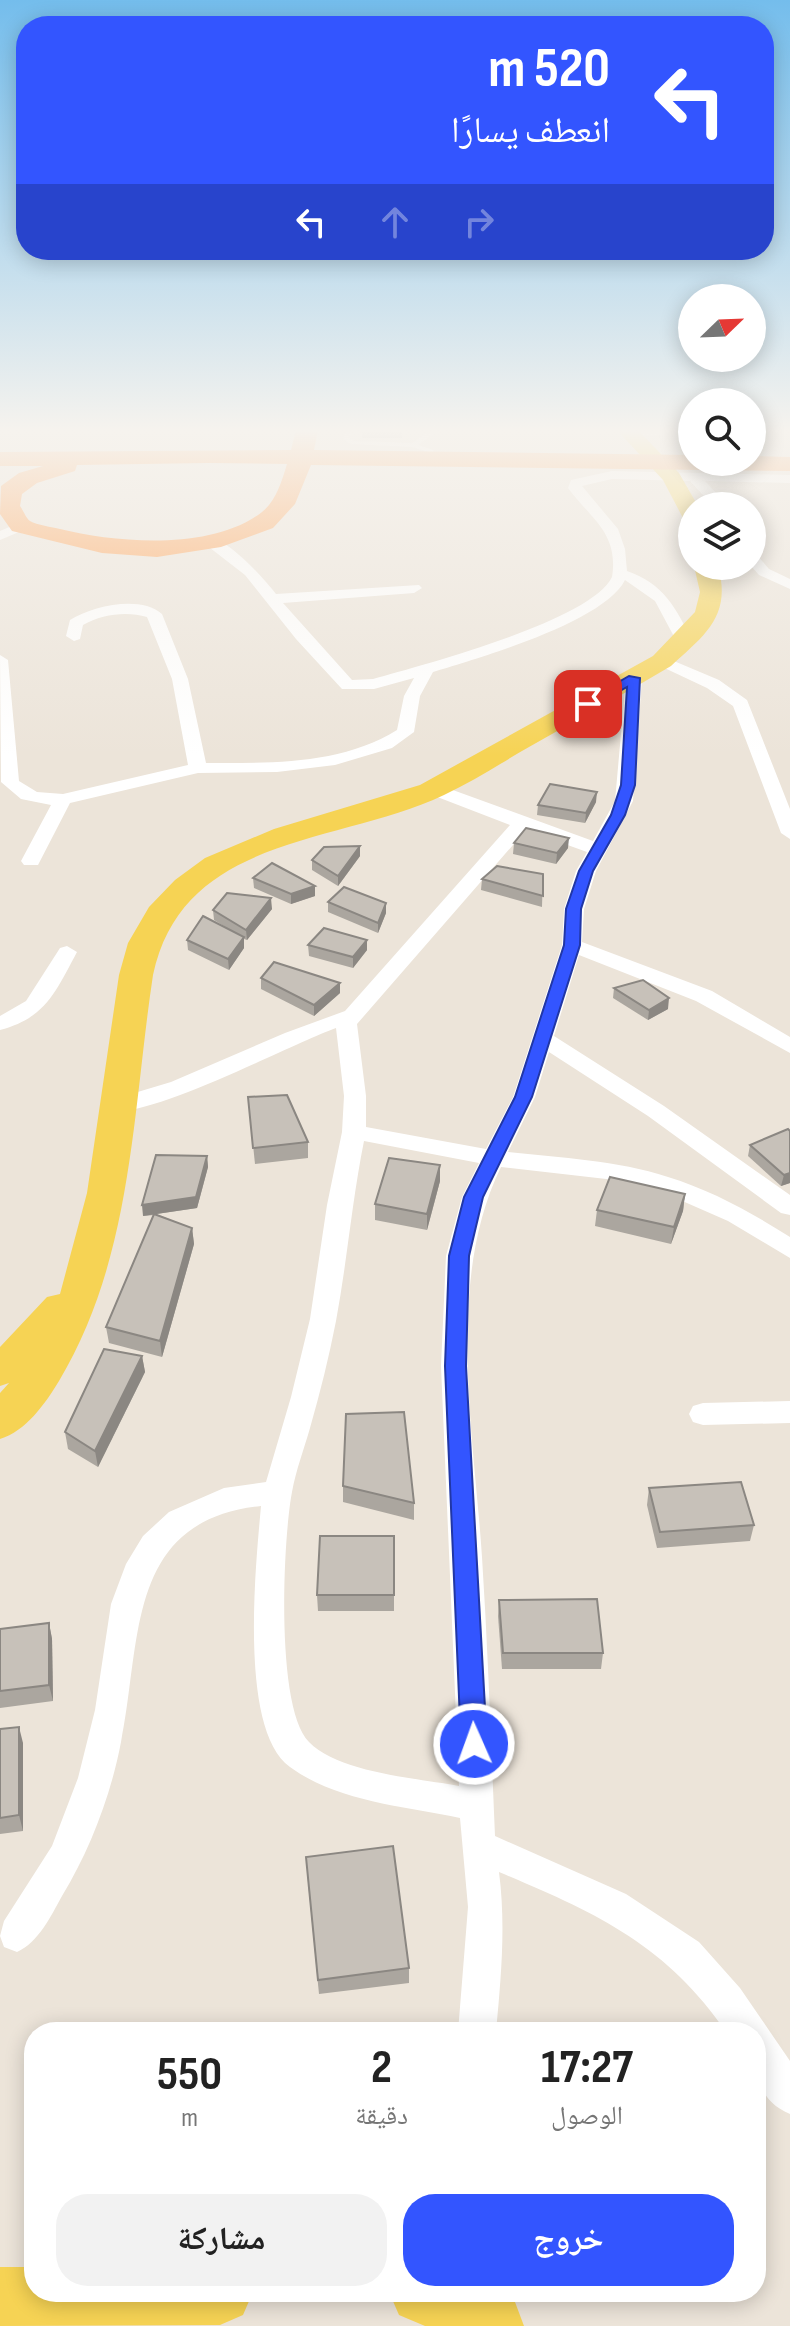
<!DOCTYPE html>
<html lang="ar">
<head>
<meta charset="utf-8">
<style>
  body { margin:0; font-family:"Sofia Sans Condensed","Noto Naskh Arabic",sans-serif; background:#f2f2f2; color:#222; direction:rtl; height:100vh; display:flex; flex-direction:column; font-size:30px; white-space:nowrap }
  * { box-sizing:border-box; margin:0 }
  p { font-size:26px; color:#767676 }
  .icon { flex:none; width:44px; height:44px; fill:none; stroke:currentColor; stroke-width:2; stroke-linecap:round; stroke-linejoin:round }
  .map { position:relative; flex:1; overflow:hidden; direction:ltr }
  .details { position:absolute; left:24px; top:2022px; width:742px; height:280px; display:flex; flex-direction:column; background:#fff; border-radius:32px; box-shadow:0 4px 20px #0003; direction:rtl }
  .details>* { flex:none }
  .guide { position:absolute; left:16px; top:16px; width:758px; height:244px; border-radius:32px; box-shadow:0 4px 20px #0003; direction:rtl; background:#35f; color:#fff; overflow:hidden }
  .needle { width:52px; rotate:67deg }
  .tools { position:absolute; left:678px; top:284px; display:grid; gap:16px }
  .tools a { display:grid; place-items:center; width:88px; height:88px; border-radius:50%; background:#fff; box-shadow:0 4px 20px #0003; font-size:40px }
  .pin { position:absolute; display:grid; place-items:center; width:68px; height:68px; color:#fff; margin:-34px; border-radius:16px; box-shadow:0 4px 12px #0006 }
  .me { position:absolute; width:88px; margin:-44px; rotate:358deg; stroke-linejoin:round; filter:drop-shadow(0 0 6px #0008) }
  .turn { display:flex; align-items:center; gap:28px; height:168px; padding:0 32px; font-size:36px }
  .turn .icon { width:104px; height:104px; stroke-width:2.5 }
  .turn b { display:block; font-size:56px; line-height:68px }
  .lanes { display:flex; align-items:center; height:76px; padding:0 32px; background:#0003; justify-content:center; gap:40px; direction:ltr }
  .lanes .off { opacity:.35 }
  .eta { display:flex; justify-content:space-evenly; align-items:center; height:136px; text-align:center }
  .eta b { font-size:48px; font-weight:700; line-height:56px }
  .primary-button { display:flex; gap:16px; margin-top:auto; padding:16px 32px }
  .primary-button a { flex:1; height:92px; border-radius:32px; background:#35f; color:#fff; font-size:32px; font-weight:700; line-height:92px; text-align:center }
  .primary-button a+a { background:#f2f2f2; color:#222 }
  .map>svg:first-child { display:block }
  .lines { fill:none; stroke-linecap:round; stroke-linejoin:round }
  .service { fill:#fff; fill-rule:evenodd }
  .minor { fill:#fff; fill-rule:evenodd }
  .primary { fill:#f6d354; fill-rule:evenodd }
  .motorway { fill:#ffa051; fill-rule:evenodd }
  .wall { fill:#aba69f }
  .shaded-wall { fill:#8b8782 }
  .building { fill:#c7c1b9; stroke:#8b8782; stroke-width:2 }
  .route { fill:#35f; stroke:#2137a6; stroke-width:2 }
</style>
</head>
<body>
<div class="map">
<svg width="790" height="2326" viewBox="0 0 790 2326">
  <rect width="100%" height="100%" fill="#ece4d9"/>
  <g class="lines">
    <polygon class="service" points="347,430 353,430 349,438 354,441 412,443 431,430 439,430 418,445 433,450 434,451 431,453 412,447 351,444 343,439"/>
    <g class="minor">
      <polygon points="625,430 677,430 671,434 629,437 623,433"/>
      <path d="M612 471 790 475V483L705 481 728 506H713L690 481 612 479 582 486 618 529 625 549 627 571C663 583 677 609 692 641L690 644H678L655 601 625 580C604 622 479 658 433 672L420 696 414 732 392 748 335 765 277 772 198 773 70 803 38 865H24L21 861 51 805 21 799 1 782 0 655 8 660 19 781 37 792 63 794 188 765 172 679 147 617C127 611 102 614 83 625L80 639 74 641 66 636 70 620C93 606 140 595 162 614L188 679 206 763C270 763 341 765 397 730L404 696 414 678 374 689H342L296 639 245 575 205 544V538C226 535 263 578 276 594L419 585 422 588 414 593 283 603 352 680 373 679C422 665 591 621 612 577 619 533 591 519 568 488L571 480Z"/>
      <polygon points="21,522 28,526 26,529 0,540 0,531"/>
      <polygon points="752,554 757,555 769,569 790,579 790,589 759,575 751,566"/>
      <polygon points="662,656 719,680 747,700 790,809 790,839 781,833 733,706 707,688 656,664 654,661"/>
      <path d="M634 673 642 678 633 801 596 871 584 909 582 942 712 991 790 1037V1053L696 1001 579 955 554 1036 664 1106 790 1195V1215L781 1213 648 1116 549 1052 535 1097 508 1152C561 1158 617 1160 668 1177 711 1190 752 1213 790 1237V1258L728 1221 655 1189 615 1180 501 1167C445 1281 474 1434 482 1557 488 1650 491 1743 495 1836L626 1894 699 1942 740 1988 790 2061V2114C753 2099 756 2066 756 2032H726C666 1944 594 1912 499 1872 506 1926 501 1978 496 2032H458L468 1907 460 1818C404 1806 338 1802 290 1767 238 1730 256 1563 261 1506 125 1520 142 1641 121 1742 111 1795 90 1850 62 1896 51 1916 38 1943 17 1952L4 1947 0 1936 4 1921 52 1846 78 1778 95 1710 111 1604 126 1564 143 1536 169 1512 224 1488 266 1482 291 1397 310 1319 327 1205 342 1132 344 1096 336 1028C291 1044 148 1120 111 1110L107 1105 111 1100 171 1082 285 1033 345 1011 510 825 427 793 424 789 427 785H439L593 841 615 801 626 678ZM526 830 587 852 576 871 564 909 562 945 513 1097 486 1149 366 1127V1096L357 1024ZM364 1141 479 1163 462 1197 446 1256 441 1366 459 1786C417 1778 339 1773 309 1742 275 1708 283 1539 292 1492 296 1470 304 1449 310 1428 320 1393 329 1357 336 1321 347 1262 352 1201 364 1141Z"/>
      <path d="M67 946 77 952C56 991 46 1018 0 1030V1016L26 1001 60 948Z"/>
      <polygon points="790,1401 790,1423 703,1425 693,1422 689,1414 693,1406 703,1403"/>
    </g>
    <g class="primary">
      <polygon points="617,430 638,430 679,473 698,506 692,506 692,522 684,520 663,480"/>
      <path d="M694 566H718C732 616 705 635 671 666 624 694 576 720 529 747 501 763 474 781 444 795 339 845 183 834 153 975 132 1114 133 1257 59 1381 45 1404 26 1431 0 1439V1393L9 1383 0 1386V1347L47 1297 60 1294 87 1193 119 975 128 943 149 907 175 880 205 858 274 829 420 785 653 656 695 612 700 592Z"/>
      <polygon points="0,2267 34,2267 34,2292 253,2292 243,2315 220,2325 0,2326"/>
      <polygon points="389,2292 497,2292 515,2302 524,2326 425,2326 399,2315"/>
    </g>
    <path class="motorway" d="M296 430H318L314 450 692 455V462H752V456L790 457V471L311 465 295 504 273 528 221 547 157 557 102 553 12 531 0 514 1 486 19 473 43 466H0V452L291 450ZM208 463 287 464C282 481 276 501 262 512 212 551 117 543 60 529 52 527 37 525 30 521 26 518 23 510 20 506L22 494 37 483 75 471 77 465Z"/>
  </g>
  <g class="wall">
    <rect x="362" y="430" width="40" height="8"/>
    <polygon points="596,802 585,823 537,815 538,805"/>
    <polygon points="514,843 568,848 556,864 513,854"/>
    <polygon points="360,846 360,856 338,886 312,870 312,860"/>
    <polygon points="543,874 542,907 481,890 482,879"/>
    <polygon points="253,878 315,896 291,904 254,888"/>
    <polygon points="328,902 386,913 378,933 328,912"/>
    <polygon points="272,909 247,940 244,939 244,948 229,970 188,950 187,940 232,931 214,920 213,910"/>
    <polygon points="308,945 367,950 353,968 309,956"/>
    <polygon points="261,978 340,983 340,993 314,1016 261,989"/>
    <polygon points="614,988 668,1009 648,1020 613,998"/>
    <polygon points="248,1097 308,1142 308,1158 255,1164"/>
    <polygon points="788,1129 790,1183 781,1186 748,1156 750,1145"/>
    <polygon points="207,1156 208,1167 197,1208 156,1214 192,1228 194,1244 162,1357 109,1343 106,1327 154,1215 143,1216"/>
    <polygon points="440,1165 440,1181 427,1230 375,1220 375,1204"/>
    <polygon points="685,1194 683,1211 671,1244 595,1226 597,1210"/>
    <polygon points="142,1356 145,1372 98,1467 68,1449 65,1432"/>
    <polygon points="343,1486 414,1503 414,1520 343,1502"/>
    <polygon points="649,1488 754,1525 750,1541 657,1548 647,1505"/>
    <polygon points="394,1536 394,1611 318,1611 317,1595"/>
    <polygon points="499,1600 603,1653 601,1669 502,1669 498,1616"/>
    <polygon points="49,1623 52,1639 53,1701 0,1708 0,1629"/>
    <polygon points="0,1729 23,1743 23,1831 0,1834"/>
    <polygon points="307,1872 409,1968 409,1983 319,1994"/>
  </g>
  <g class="shaded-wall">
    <polygon points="597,792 596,802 585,823 586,813"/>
    <polygon points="569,838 568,848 556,864 557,853"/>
    <polygon points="360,846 360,856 338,886 338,876"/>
    <polygon points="315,886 315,896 291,904 291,894"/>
    <polygon points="271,898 272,909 247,940 246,930"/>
    <polygon points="386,903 386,913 378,933 378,923"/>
    <polygon points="244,937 244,948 229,970 228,959"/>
    <polygon points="367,940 367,950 353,968 353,957"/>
    <polygon points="340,983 340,993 314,1016 314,1005"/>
    <polygon points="669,998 668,1009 648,1020 649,1010"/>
    <polygon points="207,1156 208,1167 197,1208 143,1216 142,1205"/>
    <polygon points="440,1165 440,1181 427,1230 427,1214"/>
    <polygon points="790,1173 790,1183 781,1186 784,1175"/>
    <polygon points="685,1194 683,1211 671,1244 674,1227"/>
    <polygon points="192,1228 194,1244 162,1357 160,1341"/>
    <polygon points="142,1356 145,1372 98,1467 95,1451"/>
    <polygon points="49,1623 52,1639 53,1701 49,1685"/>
    <polygon points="19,1727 23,1743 23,1831 19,1815"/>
  </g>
  <g class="building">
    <polygon points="550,784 597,792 586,813 538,805"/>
    <polygon points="526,828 569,838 557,853 514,843"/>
    <polygon points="360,846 338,876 312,860 324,847"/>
    <polygon points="272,863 315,886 291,894 253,878"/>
    <polygon points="497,866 543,874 543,896 482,879"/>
    <polygon points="344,887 386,903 378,923 328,902"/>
    <polygon points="227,893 271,898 246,930 213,910"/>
    <polygon points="203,916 244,937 228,959 187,940"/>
    <polygon points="324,928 367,940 353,957 308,945"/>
    <polygon points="274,962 340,983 314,1005 261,978"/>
    <polygon points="643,980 669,998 649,1010 614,988"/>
    <polygon points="287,1095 308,1142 253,1148 248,1097"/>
    <polygon points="788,1129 790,1131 790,1173 784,1175 750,1145"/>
    <polygon points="156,1155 207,1156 196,1197 142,1205"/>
    <polygon points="389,1158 440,1165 427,1214 375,1204"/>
    <polygon points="610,1177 685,1194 674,1227 597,1210"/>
    <polygon points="154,1214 192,1228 160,1341 106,1327"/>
    <polygon points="104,1349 142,1356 95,1451 65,1432"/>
    <polygon points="404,1412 414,1503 343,1486 346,1414"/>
    <polygon points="741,1482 754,1525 660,1532 649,1488"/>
    <polygon points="320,1536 394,1536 394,1595 317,1595"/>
    <polygon points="597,1599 603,1653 503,1653 499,1600"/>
    <polygon points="49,1623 49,1685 0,1691 0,1629"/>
    <polygon points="19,1727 19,1815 0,1818 0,1729"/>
    <polygon points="393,1846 409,1968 318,1980 306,1857"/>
  </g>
  <linearGradient id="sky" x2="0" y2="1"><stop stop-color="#74bdec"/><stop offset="0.57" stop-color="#f6f3ee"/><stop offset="1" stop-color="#f6f3ee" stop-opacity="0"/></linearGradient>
  <rect width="790" height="756" fill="url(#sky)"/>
  <polygon class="route" points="629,676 640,678 635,785 625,815 593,871 581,909 580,945 532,1097 483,1197 469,1256 466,1366 487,1744 483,1752 474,1755 465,1752 461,1744 445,1366 449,1256 464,1197 515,1097 564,945 566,909 579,871 611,815 621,785 627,687 592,707 581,704"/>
</svg>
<div class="tools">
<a><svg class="needle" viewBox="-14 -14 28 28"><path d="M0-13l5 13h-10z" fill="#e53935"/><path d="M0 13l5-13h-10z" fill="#767676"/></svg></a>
<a><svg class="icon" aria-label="search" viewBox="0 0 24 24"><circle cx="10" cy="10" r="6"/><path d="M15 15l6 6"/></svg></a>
<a><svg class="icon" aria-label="layers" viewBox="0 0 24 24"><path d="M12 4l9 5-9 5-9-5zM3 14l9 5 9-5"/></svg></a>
</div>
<div class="pin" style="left:588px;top:704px;background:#d93025"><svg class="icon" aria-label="arrive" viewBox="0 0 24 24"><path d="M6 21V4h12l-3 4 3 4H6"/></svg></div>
<svg class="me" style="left:474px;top:1744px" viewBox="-20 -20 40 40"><circle r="17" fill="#35f" stroke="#fff" stroke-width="3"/><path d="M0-11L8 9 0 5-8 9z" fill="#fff"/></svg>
<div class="guide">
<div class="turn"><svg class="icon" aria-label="left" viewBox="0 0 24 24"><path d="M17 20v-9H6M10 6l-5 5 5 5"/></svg><div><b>520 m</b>انعطف يسارًا</div></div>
<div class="lanes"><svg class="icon" aria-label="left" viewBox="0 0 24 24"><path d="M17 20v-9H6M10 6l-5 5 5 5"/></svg><svg class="icon off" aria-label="ahead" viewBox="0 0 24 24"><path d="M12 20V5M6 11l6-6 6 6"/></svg><svg class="icon off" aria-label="right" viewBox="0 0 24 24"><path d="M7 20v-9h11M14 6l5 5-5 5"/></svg></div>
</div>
<section class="details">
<div class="eta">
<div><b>17:27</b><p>الوصول</p></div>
<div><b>2</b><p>دقيقة</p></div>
<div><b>550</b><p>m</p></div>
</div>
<div class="primary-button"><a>خروج</a><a>مشاركة</a></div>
</section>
</div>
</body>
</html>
